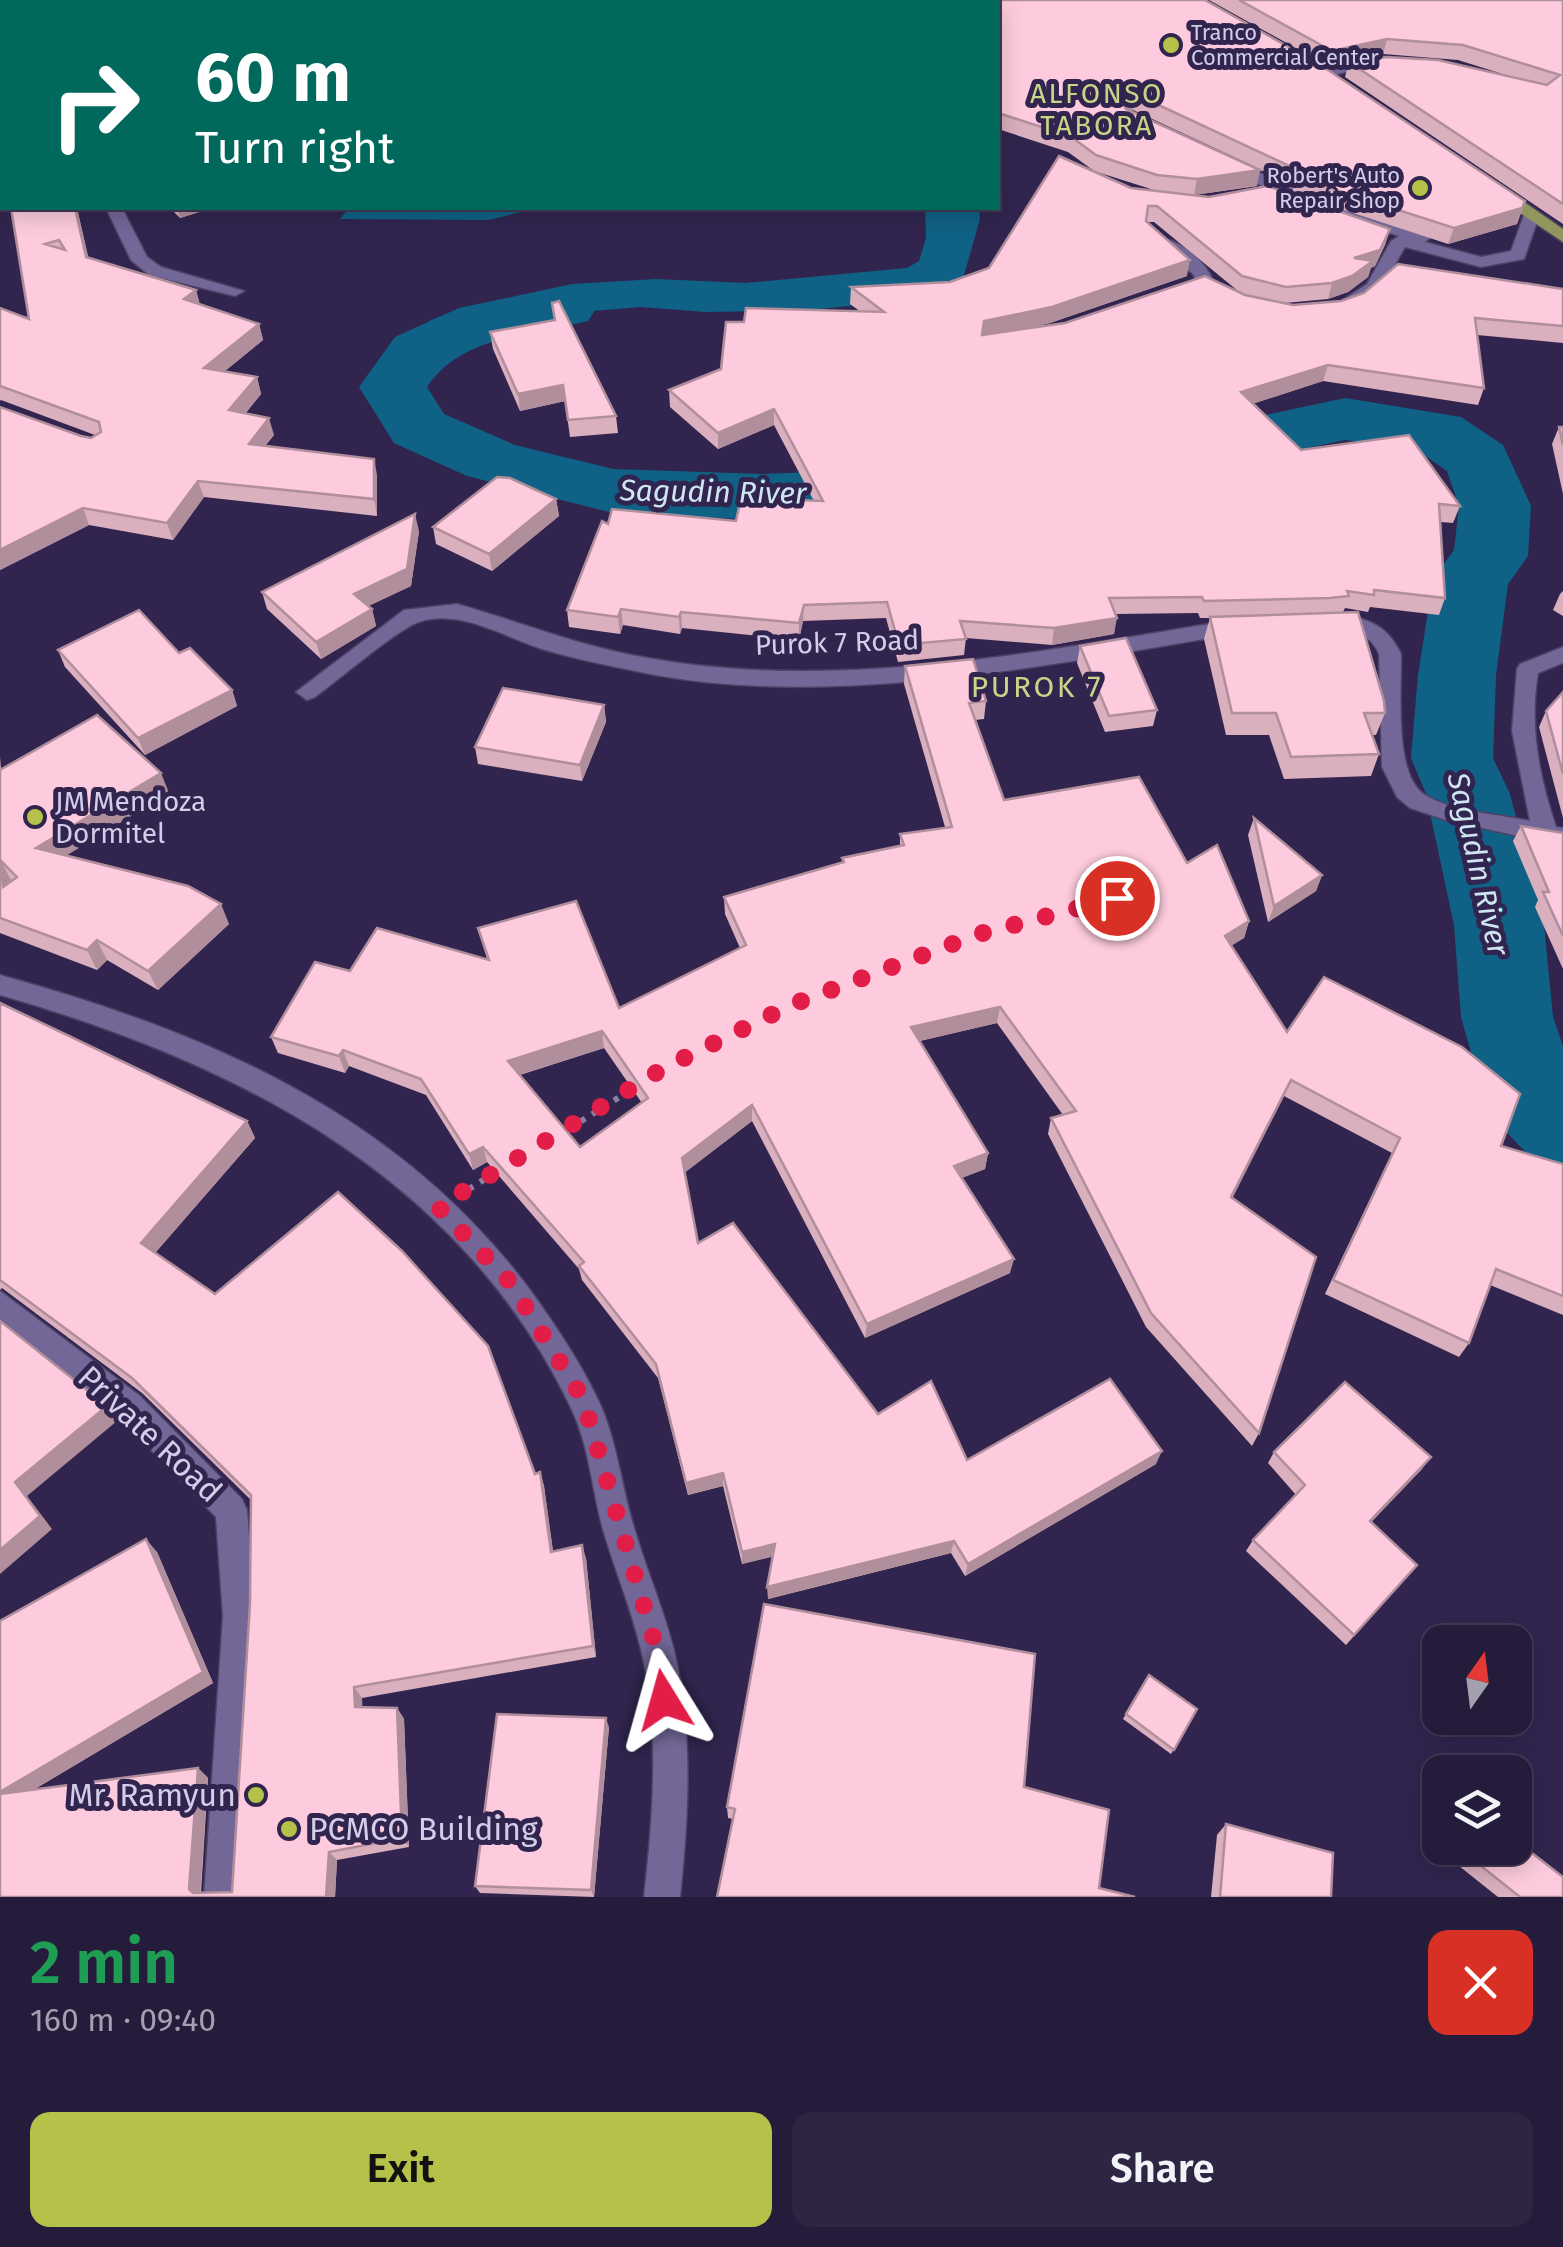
<!DOCTYPE html>
<html lang="en">
<head>
<meta charset="utf-8">
<style>
  body { margin:0; font-family:"Fira Sans",sans-serif; background:#2d2542; color:#f1f3f6; height:100vh; display:flex; flex-direction:column; font-size:38px; white-space:nowrap }
  * { box-sizing:border-box; margin:0 }
  p { font-size:32px; color:#a3a1af }
  .icon { flex:none; width:55px; height:55px; fill:none; stroke:currentColor; stroke-width:2; stroke-linecap:round; stroke-linejoin:round }
  .map { position:relative; height:1897px; overflow:hidden }
  .drawer { display:flex; flex-direction:column; background:#251c3b; flex:1 }
  .drawer>* { flex:none }
  .top-card { position:absolute; left:0px; top:0px; width:1000px; height:210px; box-shadow:0 5px 25px #0003,0 0 0 2px #423a55; background:#00695c; color:#fff; overflow:hidden }
  .needle { width:65px; rotate:14deg }
  .controls { position:absolute; left:1422px; top:1625px; display:grid; gap:20px }
  .controls a { display:grid; place-items:center; width:110px; height:110px; border-radius:20px; background:#251c3b; box-shadow:0 5px 25px #0003,0 0 0 2px #423a55; font-size:50px }
  .pin { position:absolute; display:grid; place-items:center; width:85px; height:85px; color:#fff; margin:-42px; border:5px solid #fff; border-radius:50%; box-shadow:0 2px 10px #0007 }
  .me { position:absolute; width:110px; margin:-55px; rotate:352deg; stroke-linejoin:round; filter:drop-shadow(0 0 8px #0008) }
  .turn { display:flex; align-items:center; gap:35px; height:210px; padding:0 30px; font-size:45px }
  .turn .icon { width:130px; height:130px; stroke-width:2.5 }
  .turn b { display:block; font-size:70px; line-height:85px }
  .round { display:grid; place-items:center; flex:none; width:105px; height:105px; border-radius:20px; background:#2d2542 }
  .overview { display:flex; align-items:center; justify-content:space-between; height:170px; padding:0 30px }
  h1 { font-size:60px; font-weight:600; line-height:75px; color:#1e9e55 }
  .action { display:flex; gap:20px; margin-top:auto; padding:20px 30px }
  .action a { flex:1; height:115px; border-radius:20px; background:#b6c149; color:#111; font-size:40px; font-weight:600; line-height:115px; text-align:center }
  .action a+a { background:#2d2542; color:#f1f3f6 }
  .map>svg:first-child { display:block }
  .water { fill:#0f6286 }
  .lines { fill:none; stroke-linecap:round; stroke-linejoin:round }
  .river { fill:#0f6286; fill-rule:evenodd }
  .minor-casing { stroke:#4d4166; stroke-width:3 }
  .major-casing { stroke:#4d4166; stroke-width:3 }
  .path { stroke:#8981a3; stroke-width:6; stroke-dasharray:5 8; stroke-linecap:butt }
  .minor { fill:#726797; fill-rule:evenodd }
  .major { fill:#92955c; fill-rule:evenodd }
  .wall { fill:#daafbe; fill-rule:evenodd }
  .shaded-wall { fill:#b18e9b }
  .building { fill:#fdcbdd; stroke:#b18e9b; stroke-width:2.5; fill-rule:evenodd }
  .route { stroke:#e11d48; stroke-width:18; stroke-dasharray:0 32.4 }
  .poi-dot { fill:#b6c149; stroke:#31254f; stroke-width:4 }
  .labels { text-anchor:middle; stroke-width:10; stroke-linejoin:round; paint-order:stroke }
  .far-poi-label { font-size:22px; fill:#d2cde8; stroke:#31254f; text-anchor:start }
  .far-quarter-label { font-size:28px; letter-spacing:2.5px; fill:#cad487; stroke:#31254f }
  .street-label { font-size:28px; fill:#d2cde8; stroke:#31254f }
  .poi-label { font-size:28px; fill:#d2cde8; stroke:#31254f; text-anchor:start }
  .water-label { font-size:30px; font-style:italic; fill:#d0e5f2; stroke:#31254f }
  .neighbourhood-label { font-size:30px; letter-spacing:2.5px; fill:#cad487; stroke:#31254f }
  .near-street-label { font-size:32px; fill:#d2cde8; stroke:#31254f }
  .near-poi-label { font-size:32px; fill:#d2cde8; stroke:#31254f; text-anchor:end }
</style>
</head>
<body>
<div class="map">
<svg width="1563" height="1897" viewBox="0 0 1563 1897">
  <rect width="100%" height="100%" fill="#31254f"/>
  <g class="water">
    <polygon points="349,208 538,208 489,220 340,219"/>
    <polygon points="925,208 979,208 980,219 962,282 922,298 811,310 706,312 641,307 569,313 452,341 429,321 464,307 572,284 656,279 745,283 907,268 919,261 926,238"/>
  </g>
  <g class="lines">
    <g class="river">
      <polygon points="71,0 145,0 147,2 73,2"/>
      <path d="M565 288 588 293 597 307 588 321C532 335 461 335 427 387L444 414 515 445 613 469 763 474 933 467 958 473 969 489 958 505 933 511 763 520 613 513 467 476 394 443 359 387 395 337 459 308Z"/>
      <polygon points="1345,398 1461,417 1503,445 1531,506 1528,556 1508,584 1496,675 1493,758 1510,794 1544,925 1553,1017 1563,1046 1563,1168 1529,1156 1497,1122 1483,1094 1461,1017 1454,925 1426,794 1411,758 1418,675 1433,579 1454,550 1459,506 1447,471 1417,450 1345,440 1163,479 1138,472 1128,457 1138,442"/>
    </g>
    <defs>
      <g id="minor">
        <polygon points="1380,54 1388,59 1385,62 1322,78 1314,73"/>
        <polygon points="1224,163 1236,163 1315,196 1427,234 1430,238 1425,242 1481,257 1511,251 1525,212 1539,216 1524,259 1481,267 1405,247 1380,291 1352,305 1343,300 1367,284 1391,241 1399,236 1303,204 1224,169"/>
        <polygon points="106,208 122,208 147,257 161,267 244,291 235,296 149,275 131,260"/>
        <path d="M1160 239C1179 238 1207 263 1213 281L1210 285H1198L1193 274 1160 247Z"/>
        <path d="M457 604C521 622 581 647 648 658 841 693 1048 650 1239 619L1250 626 1239 633C1055 664 830 710 645 673 611 666 575 659 542 649 504 637 459 608 419 622 399 628 336 682 315 697L307 700 296 692 404 610Z"/>
        <path d="M1329 615C1363 616 1386 622 1401 654 1402 689 1393 775 1425 795 1453 812 1498 814 1530 821L1512 731 1517 669 1520 664 1563 647V663L1538 673C1529 726 1539 776 1556 827L1563 828V846L1446 820 1410 808 1397 797 1382 767 1379 654C1367 627 1346 633 1321 627V617Z"/>
        <path d="M0 975C209 1033 401 1114 533 1294 558 1329 582 1365 600 1404 618 1445 622 1491 636 1534 649 1578 668 1619 677 1664 693 1741 688 1820 680 1897H644C653 1819 659 1740 644 1663 635 1618 617 1576 604 1533 592 1492 590 1447 571 1408 460 1175 237 1063 0 995Z"/>
        <polygon points="0,1291 140,1396 242,1499 247,1510 255,1616 240,1897 204,1897 223,1616 216,1517 118,1416 0,1322"/>
      </g>
      <polygon id="major" points="1492,188 1504,188 1563,229 1563,242 1492,194"/>
    </defs>
    <use href="#minor" class="minor-casing"/>
    <use href="#major" class="major-casing"/>
    <g class="path">
      <polyline points="559,1135 637,1086"/>
      <polyline points="469,1189 501,1169"/>
    </g>
    <use href="#minor" class="minor"/>
    <use href="#major" class="major"/>
  </g>
  <g class="wall">
    <path d="M206 0H1205L1525 201 1517 224 1448 244 1292 193 1294 185 1133 110 1131 111 1257 186 1194 195 1390 229 1385 245 1375 266 1371 268 1368 277 1348 292 1328 299 1285 303 1293 305 1563 289V343L1477 335 1484 388 1478 405 1323 381 1252 404 1301 450 1460 506 1453 523 1441 522 1445 598 1439 615 1370 607 1368 612 1345 608 1343 612 1385 713 1376 735H1372L1379 754 1371 776 1284 779 1269 735H1226L1204 639 1210 618H1200L1198 613 1116 614 1114 634 1052 645 966 638 964 655 898 662 886 618 803 621 799 640 682 628 680 634 623 625 620 634 569 627 567 610 608 524 736 521 814 501 774 425 718 449 670 407 669 390 721 369 744 322 861 312 850 304 851 287 950 282 989 268 1131 188 1154 190 1094 171 1068 152 998 129V2H225ZM1148 222H1154L1238 291 1065 323 1015 331 1050 323 1187 276Z"/>
    <polygon points="1209,0 1563,0 1563,224 1345,77 1349,62 1509,76 1458,60 1383,54 1328,66"/>
    <polygon points="11,208 77,208 88,257 196,290 200,305 259,324 263,340 225,371 257,377 261,394 245,414 274,435 265,446 377,475 377,516 204,497 173,540 89,525 0,570 81,436 91,438 95,435 1,400 0,401 0,308 29,319"/>
    <polygon points="170,208 212,208 180,218"/>
    <polygon points="490,332 616,416 618,433 570,437 565,401 520,411 493,349"/>
    <polygon points="1559,427 1563,427 1563,494 1552,444"/>
    <polygon points="556,499 559,516 492,571 436,544 433,527"/>
    <polygon points="419,531 411,586 368,606 372,609 376,626 321,659 267,609 262,592"/>
    <polygon points="1563,591 1563,616 1553,610 1560,594"/>
    <polygon points="1080,646 1157,710 1153,726 1105,732 1077,663"/>
    <polygon points="58,650 232,690 237,706 145,755 65,667"/>
    <path d="M905 666 986 701 984 719 975 720 1004 800 1187 863 1249 921 1244 938 1231 945 1287 1032 1501 1146 1563 1164V1315L1490 1285 1469 1343 1459 1357 1325 1294 1392 1153 1284 1096 1232 1198 1259 1433 1252 1446 1146 1327 1048 1134 1051 1118 1063 1115 997 1023 920 1041 988 1153 985 1169 961 1178 1010 1273 865 1338 752 1121 684 1173 698 1243 878 1414 967 1460 1156 1464 965 1576 951 1553 768 1599 773 1556 742 1564 723 1486 688 1495 658 1378 582 1280 579 1269 487 1162 473 1170 426 1095 349 1066 345 1073 278 1053 271 1037 350 971 487 959 478 928 619 1008 740 948 725 914 724 897 842 863V858L900 846V834L945 827 904 684ZM604 1048 642 1103 580 1147 520 1075Z"/>
    <polygon points="1563,692 1563,818 1539,727 1546,711"/>
    <polygon points="604,705 606,722 582,781 478,764 475,747"/>
    <polygon points="0,756 1,770 169,793 66,855 229,924 158,990 107,960 97,970 0,933"/>
    <polygon points="1254,818 1322,875 1316,891 1268,922 1248,835"/>
    <polygon points="1521,826 1563,833 1563,969 1535,907 1538,900 1513,841"/>
    <polygon points="0,1003 247,1121 255,1138 155,1253 215,1294 535,1474 540,1472 544,1486 553,1552 586,1558 596,1657 362,1698 362,1707 397,1708 404,1719 409,1847 337,1860 335,1897 0,1897 0,1621 157,1552 213,1683 35,1789 198,1768 208,1778 201,1893 232,1892 250,1604 251,1500 142,1393 2,1288 0,1290"/>
    <polygon points="1274,1452 1422,1469 1371,1522 1417,1565 1346,1645 1246,1551 1253,1540 1296,1495 1268,1463"/>
    <polygon points="764,1604 733,1819 728,1818 727,1807"/>
    <polygon points="1149,1675 1197,1709 1171,1754 1123,1719"/>
    <polygon points="609,1727 594,1897 480,1893 475,1886"/>
    <polygon points="1226,1824 1331,1897 1211,1897 1217,1835"/>
    <polygon points="1469,1848 1515,1848 1563,1897 1498,1897 1459,1866"/>
  </g>
  <g class="shaded-wall">
    <polygon points="1387,39 1383,54 1328,66 1332,51"/>
    <polygon points="1135,94 1133,110 1119,117 1122,102"/>
    <polygon points="1260,170 1257,186 1194,195 1197,179"/>
    <polygon points="2,171 2,189 0,190 0,172"/>
    <polygon points="75,208 77,208 92,273 86,257"/>
    <polygon points="177,208 212,208 180,218"/>
    <polygon points="1522,208 1517,224 1448,244 1454,228"/>
    <polygon points="1390,229 1385,245 1375,266 1371,268 1368,277 1348,292 1328,299 1332,283 1354,258"/>
    <polygon points="1190,260 1187,276 1050,323 982,337 984,321"/>
    <polygon points="196,290 200,307 184,299"/>
    <polygon points="259,324 263,340 209,384 204,368"/>
    <polygon points="1328,365 1323,381 1237,409 1241,392"/>
    <polygon points="257,377 261,394 234,427 229,410"/>
    <polygon points="563,385 565,401 520,411 518,394"/>
    <polygon points="774,409 774,425 718,449 718,433"/>
    <polygon points="269,418 274,435 253,460 249,444"/>
    <polygon points="374,459 377,475 377,516 374,499"/>
    <polygon points="198,481 204,497 173,540 167,523"/>
    <polygon points="556,499 559,516 492,571 489,554"/>
    <polygon points="83,508 89,525 0,570 0,550"/>
    <polygon points="415,514 419,531 411,586 358,611 354,594"/>
    <polygon points="804,605 803,621 799,640 799,623"/>
    <polygon points="372,609 376,626 321,659 316,642"/>
    <polygon points="621,609 623,625 620,634 618,617"/>
    <polygon points="681,612 682,628 680,634 679,617"/>
    <polygon points="1117,618 1114,634 1052,645 1054,628"/>
    <polygon points="232,690 237,706 145,755 138,738"/>
    <polygon points="604,705 606,722 582,781 580,765"/>
    <polygon points="161,773 169,793 46,868 36,848"/>
    <polygon points="1,861 11,880 3,887"/>
    <polygon points="1322,875 1316,891 1268,922 1274,906"/>
    <polygon points="221,904 229,924 158,990 148,971"/>
    <polygon points="1249,921 1244,938 1220,953 1225,936"/>
    <polygon points="97,940 107,960 97,970 87,950"/>
    <polygon points="1000,1007 997,1023 910,1043 911,1027"/>
    <polygon points="602,1031 604,1048 512,1077 508,1061"/>
    <polygon points="343,1050 349,1066 345,1073 339,1056"/>
    <polygon points="1291,1080 1284,1096 1225,1213 1231,1197"/>
    <polygon points="752,1105 752,1121 683,1174 682,1158"/>
    <polygon points="247,1121 255,1138 150,1259 141,1243"/>
    <polygon points="483,1147 487,1162 473,1170 469,1154"/>
    <polygon points="988,1153 985,1169 952,1182 954,1166"/>
    <polygon points="1014,1259 1010,1273 865,1338 867,1324"/>
    <polygon points="107,1406 117,1421 27,1496 52,1529 0,1574 0,1550 15,1482"/>
    <polygon points="1162,1451 1156,1464 965,1576 968,1564"/>
    <polygon points="1431,1457 1422,1469 1362,1532 1370,1521"/>
    <polygon points="540,1472 544,1486 555,1565 551,1552"/>
    <polygon points="723,1473 723,1486 688,1495 686,1483"/>
    <polygon points="146,1539 157,1552 213,1683 11,1803 0,1796 0,1792"/>
    <polygon points="954,1541 951,1553 768,1599 767,1587"/>
    <polygon points="775,1544 776,1556 742,1564 742,1552"/>
    <polygon points="582,1545 586,1558 596,1657 593,1646"/>
    <polygon points="354,1687 362,1698 363,1717 355,1707"/>
    <polygon points="397,1708 404,1719 409,1847 402,1838"/>
    <polygon points="606,1718 609,1727 594,1897 591,1890"/>
    <polygon points="198,1768 208,1778 200,1897 189,1889"/>
    <polygon points="329,1852 337,1860 335,1897 326,1897"/>
  </g>
  <g class="building">
    <polygon points="258,0 1205,0 1319,64 1525,201 1522,208 1454,228 1296,177 1298,170 1135,94 1122,102 1126,109 1260,170 1197,179 1157,175 1096,155 1070,136 998,113 998,2 252,2"/>
    <polygon points="1239,0 1563,0 1563,204 1349,62 1387,57 1438,60 1547,85 1560,75 1463,45 1387,39 1332,51"/>
    <polygon points="0,71 2,73 2,171 0,172"/>
    <polygon points="1059,156 1131,188 1209,197 1267,186 1390,229 1380,250 1354,258 1373,261 1352,276 1332,283 1286,287 1242,276 1157,206 1148,206 1146,221 1190,260 1052,307 984,321 982,335 1065,323 1205,276 1245,295 1293,305 1341,301 1364,293 1398,264 1563,289 1563,326 1475,318 1484,388 1328,365 1241,392 1301,450 1409,435 1460,506 1439,504 1445,598 1374,590 1374,595 1347,591 1349,596 1330,598 1204,601 1202,597 1109,598 1117,618 1054,628 960,621 966,639 899,645 887,602 804,605 799,623 681,612 679,617 621,609 618,617 567,610 602,521 608,524 612,509 736,521 741,498 823,501 774,409 718,433 669,390 721,369 726,322 744,322 746,308 884,312 851,287 950,282 989,268"/>
    <path d="M11 208H75L86 257 196 290 184 299 259 324 204 368 257 377 229 410 269 418 249 444 374 459V499L198 481 167 523 83 508 0 550V407L81 436 91 438 101 432 99 422 0 386V308L29 319ZM59 240 65 250 45 244Z"/>
    <polygon points="559,301 616,416 568,420 563,385 518,394 490,332 555,320 552,303"/>
    <polygon points="1559,427 1563,427 1563,445"/>
    <polygon points="497,477 510,478 556,499 489,554 433,527"/>
    <polygon points="415,514 407,569 354,594 372,609 316,642 262,592"/>
    <polygon points="139,610 179,653 190,648 232,690 138,738 58,650"/>
    <polygon points="1358,612 1384,701 1385,713 1364,713 1379,754 1291,757 1276,713 1232,713 1210,617"/>
    <polygon points="1126,638 1157,710 1109,716 1080,646"/>
    <path d="M973 659 986 701 969 703 1004 800 1139 777 1187 863 1217 845 1249 921 1225 936 1287 1032 1324 977 1462 1047 1520 1094 1501 1146 1563 1164V1296L1496 1269 1469 1343 1333 1280 1400 1138 1291 1080 1231 1197 1316 1257 1259 1433 1151 1313 1051 1118 1076 1111 1000 1007 911 1027 988 1153 954 1166 1014 1259 867 1324 752 1105 682 1158 698 1243 733 1223 878 1414 931 1381 967 1460 1110 1379 1162 1451 968 1564 954 1541 767 1587 775 1544 742 1552 723 1473 686 1483 656 1364 579 1266 584 1262 483 1147 469 1154 421 1079 343 1050 339 1056 271 1037 315 962 350 971 377 928 489 960 478 928 576 901 619 1008 746 945 724 897 844 862 842 858 904 845 900 834 952 827 905 666ZM602 1031 648 1098 580 1147 508 1061Z"/>
    <polygon points="503,688 604,705 580,765 475,747"/>
    <polygon points="1563,692 1563,774 1546,711"/>
    <path d="M97 715 161 773 36 848 188 886 221 904 148 971 97 940 87 950 0 918V770ZM1 861 17 877 3 887Z"/>
    <polygon points="1254,818 1322,875 1274,906"/>
    <polygon points="1521,826 1563,833 1563,936 1543,892 1549,892"/>
    <polygon points="0,1003 247,1121 141,1243 215,1294 338,1192 402,1251 488,1346 535,1474 540,1472 551,1552 582,1545 593,1646 354,1687 355,1707 397,1708 402,1838 329,1852 326,1897 0,1897 0,1794 198,1768 189,1889 193,1893 232,1892 250,1604 251,1495 132,1378 0,1280"/>
    <polygon points="0,1321 107,1406 15,1482 40,1516 0,1550"/>
    <polygon points="1345,1382 1431,1457 1370,1521 1417,1565 1354,1635 1253,1540 1305,1485 1274,1452"/>
    <polygon points="146,1539 203,1672 0,1792 0,1621"/>
    <polygon points="764,1604 1035,1654 1024,1787 1109,1810 1099,1888 1135,1897 717,1897 735,1809 727,1807"/>
    <polygon points="1149,1675 1197,1709 1174,1750 1126,1714"/>
    <polygon points="497,1714 606,1718 591,1890 475,1886"/>
    <polygon points="1226,1824 1333,1853 1331,1897 1220,1897"/>
    <polygon points="1515,1840 1563,1877 1563,1897 1520,1897 1471,1858 1476,1848 1515,1848"/>
  </g>
  <g class="lines">
    <polyline class="route" points="664,1700 661,1664 583,1399 510,1282 438,1207 664,1068 791,1005 979,934 1117,898"/>
  </g>
  <g class="poi-dot">
    <circle cx="1171" cy="45" r="10"/>
    <circle cx="1420" cy="188" r="10"/>
    <circle cx="35" cy="817" r="10"/>
    <circle cx="256" cy="1795" r="10"/>
    <circle cx="289" cy="1829" r="10"/>
  </g>
  <g class="labels">
    <g class="far-poi-label">
      <text x="1191" y="40">Tranco<tspan x="1191" dy="25">Commercial Center</tspan></text>
      <text x="1400" y="183" text-anchor="end">Robert's Auto<tspan x="1400" dy="25">Repair Shop</tspan></text>
    </g>
    <g class="far-quarter-label">
      <text x="1097" y="103">ALFONSO<tspan x="1097" dy="32">TABORA</tspan></text>
    </g>
    <g class="street-label">
      <text transform="translate(837 642) rotate(-2)" y="10">Purok 7 Road</text>
    </g>
    <g class="poi-label">
      <text x="55" y="811">JM Mendoza<tspan x="55" dy="32">Dormitel</tspan></text>
    </g>
    <g class="water-label">
      <text transform="translate(713 492) rotate(1)" y="10">Sagudin River</text>
      <text transform="translate(1478 864) rotate(77)" y="10">Sagudin River</text>
    </g>
    <g class="neighbourhood-label">
      <text x="1037" y="697">PUROK 7</text>
    </g>
    <g class="near-street-label">
      <text transform="translate(150 1434) rotate(43)" y="11">Private Road</text>
    </g>
    <g class="near-poi-label">
      <text x="236" y="1806">Mr. Ramyun</text>
      <text x="309" y="1840" text-anchor="start">PCMCO Building</text>
    </g>
  </g>
</svg>
<div class="controls">
<a><svg class="needle" viewBox="-14 -14 28 28"><path d="M0-13l5 13h-10z" fill="#e53935"/><path d="M0 13l5-13h-10z" fill="#a3a1af"/></svg></a>
<a><svg class="icon" aria-label="layers" viewBox="0 0 24 24"><path d="M12 4l9 5-9 5-9-5zM3 14l9 5 9-5"/></svg></a>
</div>
<div class="pin" style="left:1117px;top:898px;background:#d93025"><svg class="icon" aria-label="arrive" viewBox="0 0 24 24"><path d="M6 21V4h12l-3 4 3 4H6"/></svg></div>
<svg class="me" style="left:664px;top:1700px" viewBox="-20 -20 40 40"><path d="M0-17L14 15 0 8-14 15z" fill="#e11d48" stroke="#fff" stroke-width="4"/></svg>
<div class="top-card">
<div class="turn"><svg class="icon" aria-label="right" viewBox="0 0 24 24"><path d="M7 20v-9h11M14 6l5 5-5 5"/></svg><div><b>60 m</b>Turn right</div></div>
</div>
</div>
<section class="drawer">
<div class="overview"><div><h1>2 min</h1><p>160 m · 09:40</p></div><a class="round" style="background:#d93025;color:#fff"><svg class="icon" aria-label="close" viewBox="0 0 24 24"><path d="M6 6l12 12M18 6L6 18"/></svg></a></div>
<div class="action"><a>Exit</a><a>Share</a></div>
</section>
</body>
</html>
